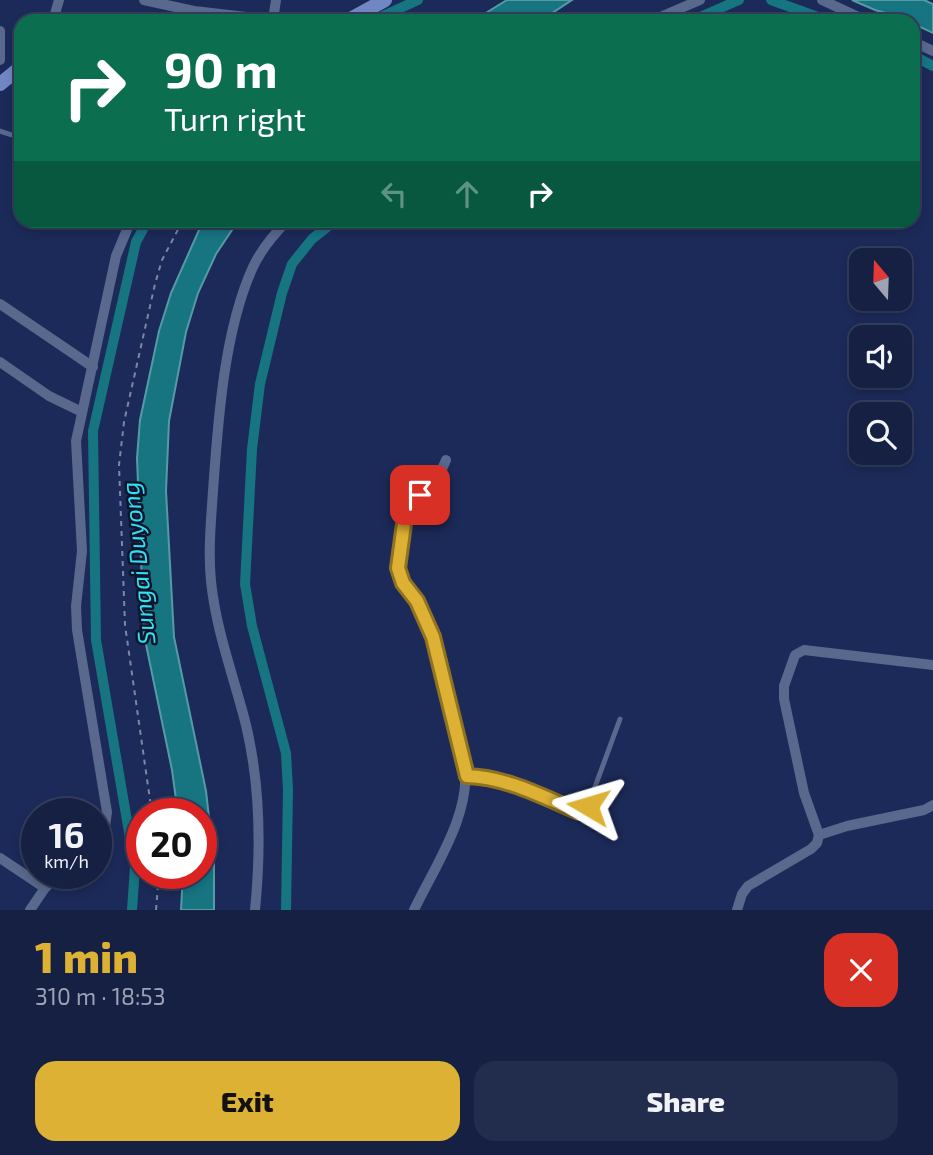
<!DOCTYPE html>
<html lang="en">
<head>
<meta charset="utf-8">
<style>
  body { margin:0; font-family:"Exo 2",sans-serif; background:#222d4e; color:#f1f3f6; height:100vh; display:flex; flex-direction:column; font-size:26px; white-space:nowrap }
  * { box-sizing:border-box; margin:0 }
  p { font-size:23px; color:#9da3b2 }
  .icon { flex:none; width:38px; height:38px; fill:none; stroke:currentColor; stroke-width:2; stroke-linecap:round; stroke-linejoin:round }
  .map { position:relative; height:910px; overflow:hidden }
  .drawer { display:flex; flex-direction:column; background:#152043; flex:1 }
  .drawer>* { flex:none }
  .banner { position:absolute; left:14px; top:14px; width:906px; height:214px; border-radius:21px; box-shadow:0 4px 10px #0003,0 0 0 2px #343e5c; background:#0b6e4f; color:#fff; overflow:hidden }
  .needle { width:46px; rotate:341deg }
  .controls { position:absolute; left:849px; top:248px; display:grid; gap:14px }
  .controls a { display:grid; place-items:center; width:63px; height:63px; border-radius:14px; background:#152043; box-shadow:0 4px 10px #0003,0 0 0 2px #343e5c; font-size:35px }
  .speed { position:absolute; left:21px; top:798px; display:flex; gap:14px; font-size:35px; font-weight:700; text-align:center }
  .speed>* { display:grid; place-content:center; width:91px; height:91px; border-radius:50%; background:#152043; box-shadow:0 4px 10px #0003,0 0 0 2px #343e5c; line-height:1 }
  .speed small { font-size:18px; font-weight:400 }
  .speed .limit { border:10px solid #d22; background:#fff; color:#111 }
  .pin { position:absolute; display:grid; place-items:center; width:60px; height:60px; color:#fff; margin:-30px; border-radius:14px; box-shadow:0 4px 10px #0006 }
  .me { position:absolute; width:77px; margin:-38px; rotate:277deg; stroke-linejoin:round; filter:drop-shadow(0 0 5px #0008) }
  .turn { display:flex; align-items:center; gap:24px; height:147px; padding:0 35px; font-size:32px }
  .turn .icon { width:91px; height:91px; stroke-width:2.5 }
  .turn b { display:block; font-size:49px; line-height:60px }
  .lanes { display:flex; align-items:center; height:66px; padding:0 35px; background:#0003; justify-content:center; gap:35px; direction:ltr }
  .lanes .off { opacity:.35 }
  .round { display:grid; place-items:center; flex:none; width:74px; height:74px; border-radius:21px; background:#222d4e }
  .head { display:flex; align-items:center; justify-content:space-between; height:119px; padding:0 35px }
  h1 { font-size:42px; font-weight:800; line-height:52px; color:#ddb133 }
  .primary-button { display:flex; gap:14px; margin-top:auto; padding:14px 35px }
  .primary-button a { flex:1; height:80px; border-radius:21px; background:#ddb133; color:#111; font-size:28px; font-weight:800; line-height:80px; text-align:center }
  .primary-button a+a { background:#222d4e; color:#f1f3f6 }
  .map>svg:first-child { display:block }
  .water { fill:#167581; stroke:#569aa6; stroke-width:2 }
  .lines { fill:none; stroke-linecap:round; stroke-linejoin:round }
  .canal { stroke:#167581; stroke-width:10 }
  .path { stroke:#7d87a5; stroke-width:2; stroke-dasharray:5 5; stroke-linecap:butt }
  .lane { stroke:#59688d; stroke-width:5 }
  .street { stroke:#59688d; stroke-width:10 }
  .secondary { stroke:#7187c3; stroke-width:14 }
  .route-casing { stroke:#907321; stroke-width:18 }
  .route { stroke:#ddb133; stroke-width:12 }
  .labels { text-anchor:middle; stroke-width:5; stroke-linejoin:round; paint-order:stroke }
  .water-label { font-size:24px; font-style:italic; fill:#31e0f6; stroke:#0e152a }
</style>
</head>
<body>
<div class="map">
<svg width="933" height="910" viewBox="0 0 933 910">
  <rect width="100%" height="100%" fill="#1c2a59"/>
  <g class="water">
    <polygon points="507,0 572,0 540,21 473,21"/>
    <polygon points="852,0 924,0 933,4 933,33 914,24 914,21 875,10"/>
    <polygon points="203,221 238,221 216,254 198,293 186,332 169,421 166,491 174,637 206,791 214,862 214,910 181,910 183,873 201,873 201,814 178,814 172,770 144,635 137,458 140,420 159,331 171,293"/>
  </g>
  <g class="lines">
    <g class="canal">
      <polyline points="771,0 829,21"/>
      <polyline points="372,21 418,0"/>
      <polyline points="691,21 739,0"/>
      <polyline points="914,56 933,66"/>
      <polyline points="132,910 135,867 96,640 93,431 136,242 148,220"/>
      <polyline points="286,910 288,790 286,753 252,626 245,584 252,449 260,384 282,293 292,264 312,239 336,220"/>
    </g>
    <g class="path">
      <polyline points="152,814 125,625 119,465 124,422 155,284 162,260 183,220"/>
      <polyline points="156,910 159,873"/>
    </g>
    <g class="lane">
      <polyline points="0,131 21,138"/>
      <path d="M467 776C506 778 543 797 579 812L588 806 620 719"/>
    </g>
    <g class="street">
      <polyline points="144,0 194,11 273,20"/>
      <polyline points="276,0 273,20 277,21"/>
      <polyline points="822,0 867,21"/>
      <polyline points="53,21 59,0"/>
      <polyline points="651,21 700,0"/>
      <polyline points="0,31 0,60"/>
      <polyline points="914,42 933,51"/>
      <polyline points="0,304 93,367"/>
      <polyline points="0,362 49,396 82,412"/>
      <polyline points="819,835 847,826 924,810 933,805"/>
      <polyline points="96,847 104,834 107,812 77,630 76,606 82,551 76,441 116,256 131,220"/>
      <polyline points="0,858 45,888"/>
      <polyline points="30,910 45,888 61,873"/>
      <path d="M255 910C261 850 260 784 246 725 234 677 216 631 211 581 208 551 211 521 213 491 218 421 224 330 253 267 261 250 275 233 288 220"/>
      <path d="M414 910C434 868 473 811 464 764L433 637 417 601 403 583 398 568 404 516 408 504 420 495 431 494 446 460"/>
      <polyline points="737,910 742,894 748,886 811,849 817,843 819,835 804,793 784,699 784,686 795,655 804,650 933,665"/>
    </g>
    <g class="secondary">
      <polyline points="347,21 385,0"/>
      <polyline points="0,84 21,67"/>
    </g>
  </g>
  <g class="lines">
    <defs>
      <path id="route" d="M420 495 408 504 406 509 398 568 403 583 417 601 433 637 467 776C506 777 543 797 579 812L588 806"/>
    </defs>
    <use href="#route" class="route-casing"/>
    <use href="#route" class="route"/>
  </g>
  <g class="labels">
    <g class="water-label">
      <text transform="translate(139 563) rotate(-96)" y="8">Sungai Duyong</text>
    </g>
  </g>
</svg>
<div class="controls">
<a><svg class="needle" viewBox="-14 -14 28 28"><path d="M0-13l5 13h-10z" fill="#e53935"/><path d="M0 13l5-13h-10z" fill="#9da3b2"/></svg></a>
<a><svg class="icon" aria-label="sound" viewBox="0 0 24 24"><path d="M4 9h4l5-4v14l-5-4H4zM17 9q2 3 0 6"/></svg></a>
<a><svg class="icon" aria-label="search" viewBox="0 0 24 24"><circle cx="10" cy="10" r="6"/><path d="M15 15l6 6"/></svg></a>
</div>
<div class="speed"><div>16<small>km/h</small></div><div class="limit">20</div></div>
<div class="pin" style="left:420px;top:495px;background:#d93025"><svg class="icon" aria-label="arrive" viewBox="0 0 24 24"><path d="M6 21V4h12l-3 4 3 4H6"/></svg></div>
<svg class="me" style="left:588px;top:806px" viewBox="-20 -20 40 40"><path d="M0-17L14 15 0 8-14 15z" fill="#ddb133" stroke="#fff" stroke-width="4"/></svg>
<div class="banner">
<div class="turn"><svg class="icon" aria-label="right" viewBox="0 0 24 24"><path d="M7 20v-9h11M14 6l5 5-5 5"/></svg><div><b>90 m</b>Turn right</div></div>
<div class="lanes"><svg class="icon off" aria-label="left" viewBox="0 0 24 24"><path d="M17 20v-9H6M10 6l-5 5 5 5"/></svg><svg class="icon off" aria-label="ahead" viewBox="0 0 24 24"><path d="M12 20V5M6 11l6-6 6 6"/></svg><svg class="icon" aria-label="right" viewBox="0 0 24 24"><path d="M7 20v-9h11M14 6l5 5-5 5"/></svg></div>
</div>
</div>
<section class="drawer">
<div class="head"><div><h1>1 min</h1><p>310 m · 18:53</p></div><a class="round" style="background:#d93025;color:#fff"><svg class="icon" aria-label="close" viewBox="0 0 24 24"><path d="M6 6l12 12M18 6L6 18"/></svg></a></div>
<div class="primary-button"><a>Exit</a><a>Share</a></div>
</section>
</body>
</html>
